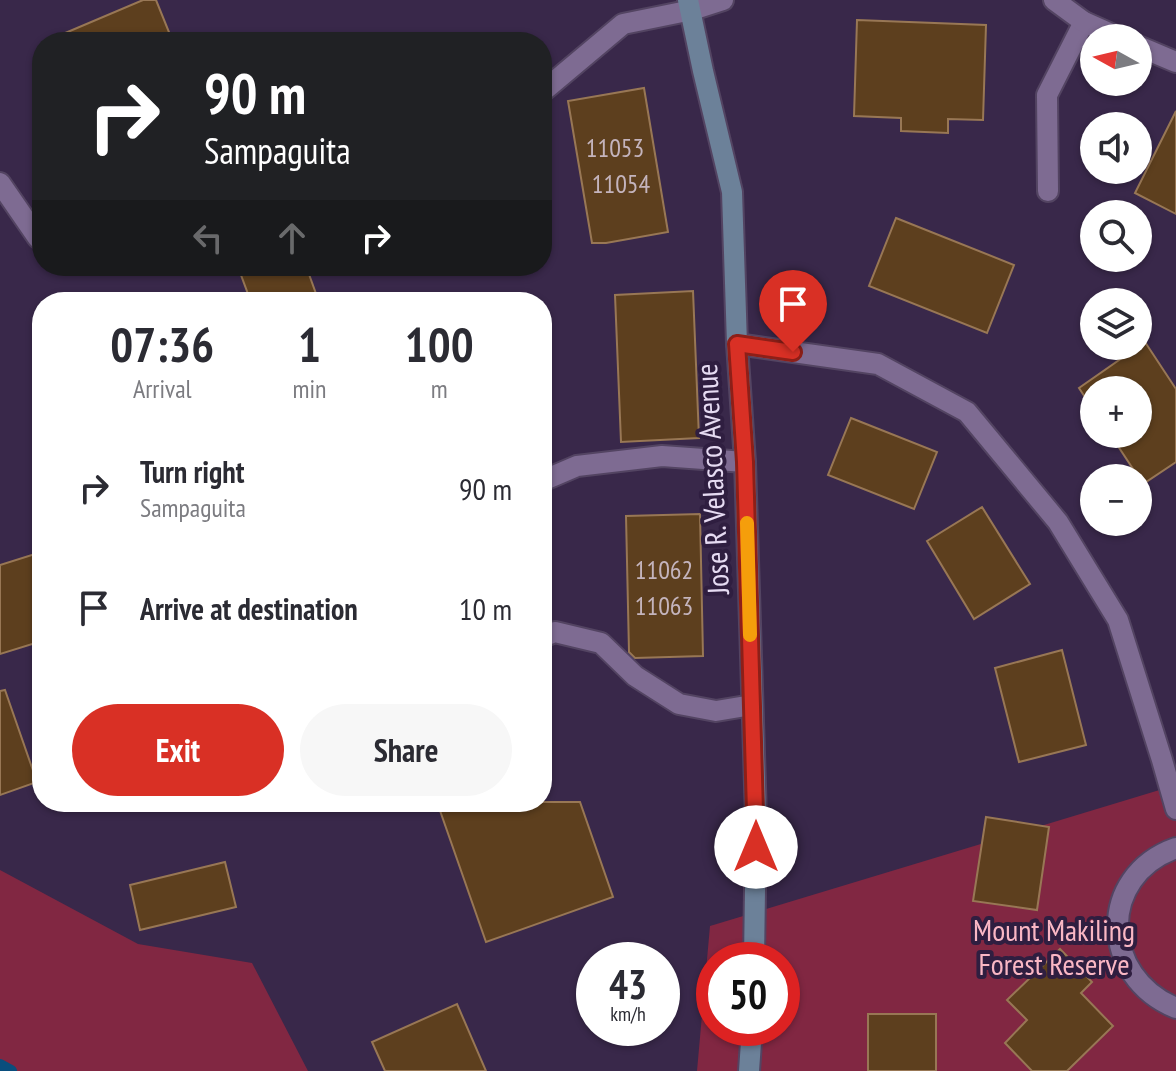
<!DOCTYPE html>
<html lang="en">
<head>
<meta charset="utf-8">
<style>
  body { margin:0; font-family:"PT Sans Narrow",sans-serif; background:#f7f7f7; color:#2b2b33; height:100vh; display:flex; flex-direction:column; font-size:30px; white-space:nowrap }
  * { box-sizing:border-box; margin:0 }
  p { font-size:26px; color:#7c7c81 }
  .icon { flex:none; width:44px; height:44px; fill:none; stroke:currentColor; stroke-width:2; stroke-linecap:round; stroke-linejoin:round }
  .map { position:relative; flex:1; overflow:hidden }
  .sheet { position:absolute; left:32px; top:292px; width:520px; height:520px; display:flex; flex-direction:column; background:#fff; border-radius:32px; box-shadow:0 2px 6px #0004 }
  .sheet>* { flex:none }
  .banner { position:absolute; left:32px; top:32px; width:520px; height:244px; border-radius:32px; box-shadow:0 2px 6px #0004; background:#202124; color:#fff; overflow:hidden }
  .needle { width:52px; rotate:278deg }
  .fabs { position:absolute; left:1080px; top:24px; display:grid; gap:16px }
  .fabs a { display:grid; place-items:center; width:72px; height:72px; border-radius:50%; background:#fff; box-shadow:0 2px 6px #0004; font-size:40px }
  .speed { position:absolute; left:576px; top:942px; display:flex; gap:16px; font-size:40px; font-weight:700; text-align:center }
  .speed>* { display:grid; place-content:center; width:104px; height:104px; border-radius:50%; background:#fff; box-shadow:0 2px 6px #0004; line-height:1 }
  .speed small { font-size:20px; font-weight:400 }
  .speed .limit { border:12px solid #d22; background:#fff; color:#111 }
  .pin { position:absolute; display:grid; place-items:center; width:68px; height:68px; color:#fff; margin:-82px -34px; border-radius:50% 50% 50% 0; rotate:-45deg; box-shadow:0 0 8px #0007 }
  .pin .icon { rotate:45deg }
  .me { position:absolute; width:88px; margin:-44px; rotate:0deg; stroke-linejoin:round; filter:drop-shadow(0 0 6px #0008) }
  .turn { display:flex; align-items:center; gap:28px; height:168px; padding:0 40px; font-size:36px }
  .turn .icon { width:104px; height:104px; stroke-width:2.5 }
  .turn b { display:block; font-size:56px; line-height:68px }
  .lanes { display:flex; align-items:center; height:76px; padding:0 40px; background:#0003; justify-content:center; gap:40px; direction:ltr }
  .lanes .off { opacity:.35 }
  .eta { display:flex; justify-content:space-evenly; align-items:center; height:136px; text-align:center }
  .eta b { font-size:48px; font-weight:700; line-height:56px }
  .button { display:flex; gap:16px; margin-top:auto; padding:16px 40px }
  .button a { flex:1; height:92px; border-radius:48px; background:#d93025; color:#fff; font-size:32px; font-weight:700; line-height:92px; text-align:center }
  .button a+a { background:#f7f7f7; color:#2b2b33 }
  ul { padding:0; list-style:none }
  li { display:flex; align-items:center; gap:24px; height:120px; padding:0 40px }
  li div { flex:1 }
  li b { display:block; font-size:30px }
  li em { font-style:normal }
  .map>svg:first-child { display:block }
  .green { fill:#812742; fill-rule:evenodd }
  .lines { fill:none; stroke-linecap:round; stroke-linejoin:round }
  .stream { stroke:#094e7d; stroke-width:12 }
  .building { fill:#5d3f1e; stroke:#987755; stroke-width:2 }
  .service-casing { stroke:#534462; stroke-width:24 }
  .minor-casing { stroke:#534462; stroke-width:24 }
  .secondary-casing { stroke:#534462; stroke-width:24 }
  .service { stroke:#7e6b92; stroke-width:20 }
  .minor { stroke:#7e6b92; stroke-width:20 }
  .secondary { stroke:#6c8199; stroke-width:20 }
  .route-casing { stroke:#8d1f18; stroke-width:20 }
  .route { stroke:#d93025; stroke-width:14 }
  .slow { stroke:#f59e0b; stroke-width:14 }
  .labels { text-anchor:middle; stroke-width:8; stroke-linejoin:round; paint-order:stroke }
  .number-label { font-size:26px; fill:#c4b4bd }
  .street-label { font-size:30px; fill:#e6dbf2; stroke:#2f1e40 }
  .park-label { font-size:30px; fill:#fab7c4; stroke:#2f1e40 }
</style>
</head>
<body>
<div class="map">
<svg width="1176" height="1071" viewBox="0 0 1176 1071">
  <rect width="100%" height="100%" fill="#39284a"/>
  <g class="green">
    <path d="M1176 785V1071H697L710 926ZM714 960H782V1028H714Z"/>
    <polygon points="0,870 138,944 252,963 308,1071 0,1071"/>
  </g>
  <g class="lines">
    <polyline class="stream" points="0,1065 11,1071"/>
  </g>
  <g class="building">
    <polygon points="143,0 156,0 173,42 44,42"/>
    <polygon points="857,20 986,25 983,120 948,119 948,133 901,131 901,118 854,116"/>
    <polygon points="644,88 668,232 606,243 592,243 568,101"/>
    <polygon points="1176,111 1176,214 1135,193"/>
    <polygon points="896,218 1014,265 987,333 869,286"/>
    <polygon points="264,266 306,266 319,302 251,302 241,275"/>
    <polygon points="693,291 699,438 621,442 615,295"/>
    <polygon points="1145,342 1176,389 1176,462 1143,484 1110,434 1138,434 1138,390 1094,390 1094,411 1079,388"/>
    <polygon points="851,418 937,452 914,509 828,475"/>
    <polygon points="982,507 1030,584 974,619 927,541"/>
    <polygon points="700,514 703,656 635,658 629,652 626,516"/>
    <polygon points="35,554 42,578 42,641 0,654 0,565"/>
    <polygon points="1062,650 1086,745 1019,762 995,668"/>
    <polygon points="5,690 37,782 0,795 0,691"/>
    <polygon points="437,802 580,802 613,897 486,942"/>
    <polygon points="986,817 1049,827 1037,910 973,901"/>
    <polygon points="225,862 236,907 140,930 130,885"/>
    <polygon points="1060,949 1092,982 1081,993 1113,1026 1067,1071 1032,1071 1005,1043 1027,1020 1007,1000"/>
    <polygon points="457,1004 486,1071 385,1071 372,1042"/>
    <rect x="868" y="1014" width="68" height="57"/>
  </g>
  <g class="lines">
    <defs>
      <g id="service">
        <polyline points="1048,191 1047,95 1084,22"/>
        <polyline points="542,481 577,466 662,456 745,462"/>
      </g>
      <g id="minor">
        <polyline points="1054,0 1084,22 1120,38"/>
        <polyline points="1138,46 1176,62"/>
        <polyline points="542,92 623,24 692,10 723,0"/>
        <polyline points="0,183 38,238 42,240"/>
        <polyline points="737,344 878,364 967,412 1058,522 1118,620 1162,760 1176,809"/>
        <polyline points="542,637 555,632 601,643 635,676 679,704 716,711 752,705"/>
        <path d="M1176 848C1097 876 1100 977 1176 1008"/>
      </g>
      <g id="secondary">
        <polyline points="688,0 703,71 732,192 737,344 745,462 756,818 754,960"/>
        <polyline points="749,1071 752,1028"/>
      </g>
    </defs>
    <use href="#service" class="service-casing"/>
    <use href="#minor" class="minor-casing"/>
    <use href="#secondary" class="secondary-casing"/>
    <use href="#service" class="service"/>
    <use href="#minor" class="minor"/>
    <use href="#secondary" class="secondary"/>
  </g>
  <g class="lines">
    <defs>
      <polyline id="route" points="756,847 745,462 737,344 793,352"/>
    </defs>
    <use href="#route" class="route-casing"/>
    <use href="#route" class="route"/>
    <polyline class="slow" points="747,523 750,635"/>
  </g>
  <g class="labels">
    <g class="number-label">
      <text x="615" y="157">11053</text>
      <text x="621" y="193">11054</text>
      <text x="664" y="579">11062</text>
      <text x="664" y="615">11063</text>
    </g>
    <g class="street-label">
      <text transform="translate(713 479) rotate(-93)" y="10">Jose R. Velasco Avenue</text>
    </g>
    <g class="park-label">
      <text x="1054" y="941">Mount Makiling<tspan x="1054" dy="34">Forest Reserve</tspan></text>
    </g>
  </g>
</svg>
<div class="fabs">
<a><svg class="needle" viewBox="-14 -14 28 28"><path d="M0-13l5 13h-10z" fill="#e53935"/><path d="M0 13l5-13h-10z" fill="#7c7c81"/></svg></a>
<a><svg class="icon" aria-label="sound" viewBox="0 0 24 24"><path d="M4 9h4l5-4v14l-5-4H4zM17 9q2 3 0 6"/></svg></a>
<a><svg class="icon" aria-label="search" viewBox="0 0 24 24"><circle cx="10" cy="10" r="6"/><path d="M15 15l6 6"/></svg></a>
<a><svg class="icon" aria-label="layers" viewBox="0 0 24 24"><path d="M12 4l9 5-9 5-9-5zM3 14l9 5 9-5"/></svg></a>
<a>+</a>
<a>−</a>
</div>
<div class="speed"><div>43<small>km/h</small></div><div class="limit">50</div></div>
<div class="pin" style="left:793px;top:352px;background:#d93025"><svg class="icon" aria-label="arrive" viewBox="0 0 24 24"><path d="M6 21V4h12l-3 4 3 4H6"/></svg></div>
<svg class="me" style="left:756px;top:847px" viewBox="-20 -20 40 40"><circle r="19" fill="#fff"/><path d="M0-13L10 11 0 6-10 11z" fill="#d93025"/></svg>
<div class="banner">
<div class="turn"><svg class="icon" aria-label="right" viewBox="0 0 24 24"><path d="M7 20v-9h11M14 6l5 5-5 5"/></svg><div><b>90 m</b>Sampaguita</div></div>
<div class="lanes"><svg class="icon off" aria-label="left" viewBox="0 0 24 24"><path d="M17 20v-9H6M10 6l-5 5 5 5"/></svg><svg class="icon off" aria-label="ahead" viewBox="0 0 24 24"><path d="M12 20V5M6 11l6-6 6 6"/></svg><svg class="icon" aria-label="right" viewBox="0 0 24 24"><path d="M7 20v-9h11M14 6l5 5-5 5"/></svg></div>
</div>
<section class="sheet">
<div class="eta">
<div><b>07:36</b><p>Arrival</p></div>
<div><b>1</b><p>min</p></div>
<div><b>100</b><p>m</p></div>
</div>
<ul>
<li><svg class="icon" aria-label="right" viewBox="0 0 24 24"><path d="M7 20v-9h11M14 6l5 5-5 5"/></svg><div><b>Turn right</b><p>Sampaguita</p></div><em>90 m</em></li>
<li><svg class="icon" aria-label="arrive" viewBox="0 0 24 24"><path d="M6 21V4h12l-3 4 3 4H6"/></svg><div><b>Arrive at destination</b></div><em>10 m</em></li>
</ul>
<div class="button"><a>Exit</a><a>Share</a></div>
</section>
</div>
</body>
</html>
